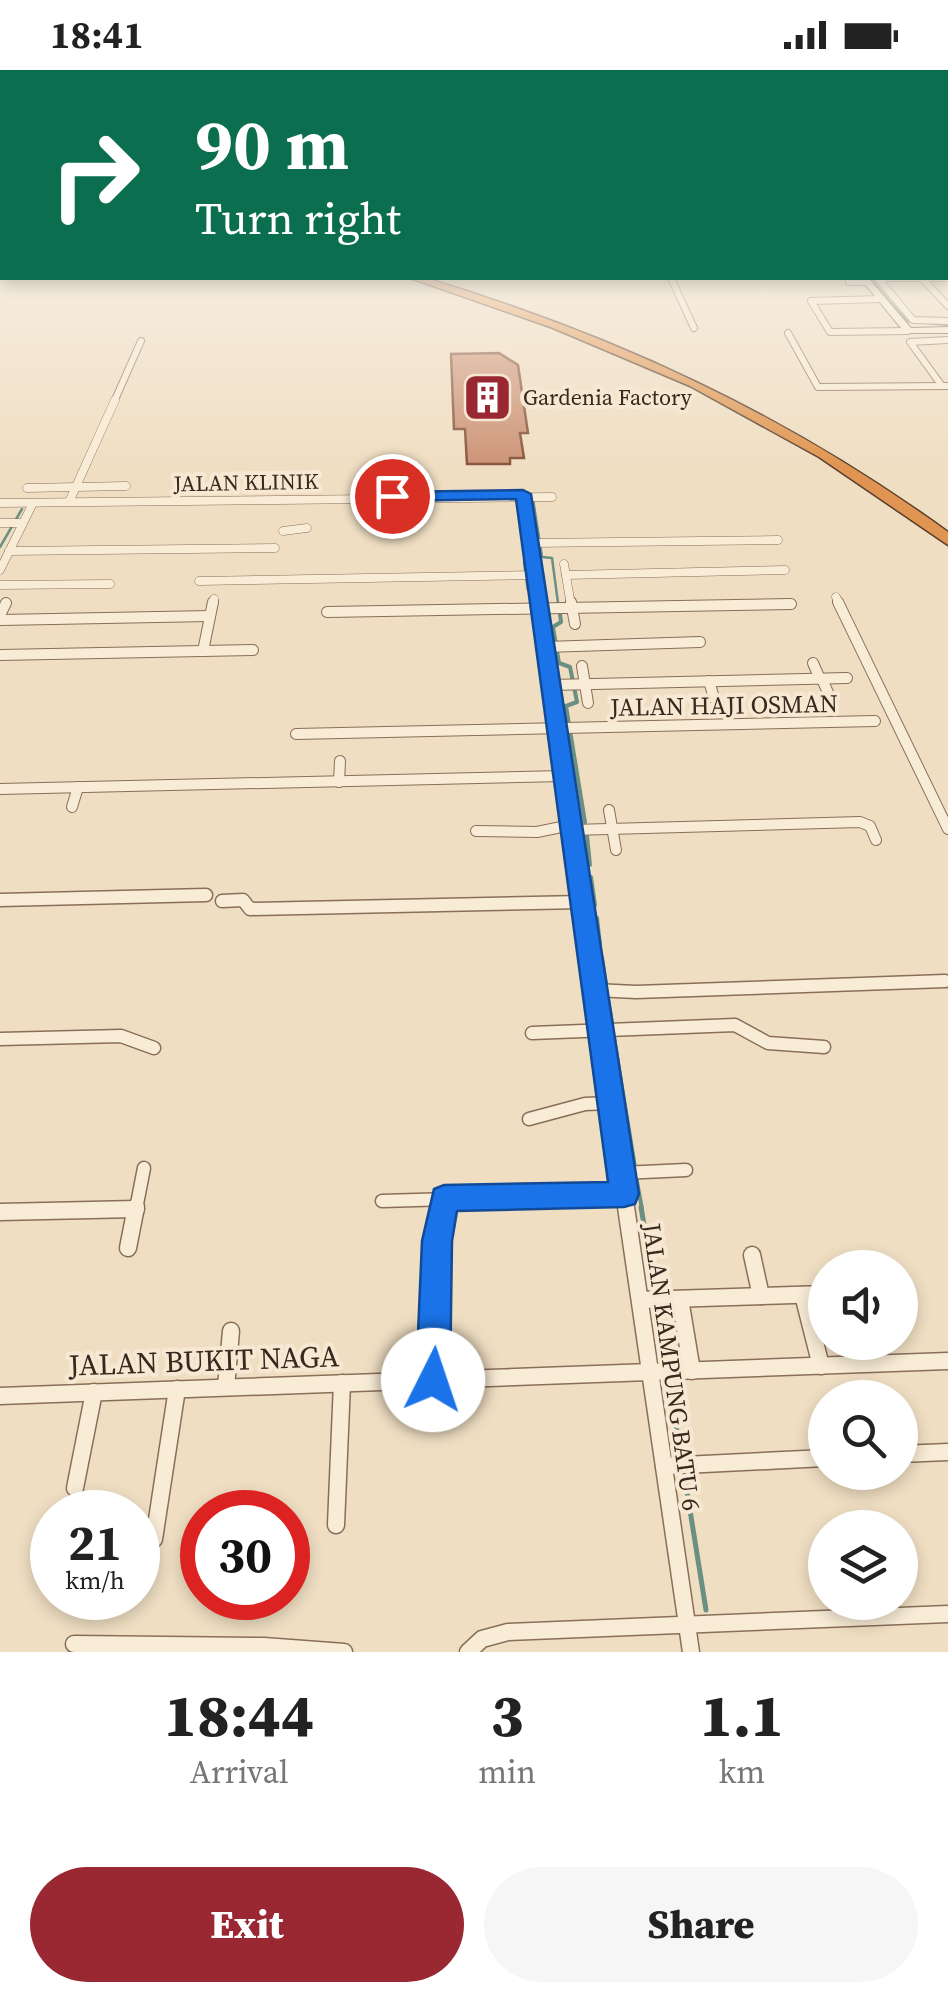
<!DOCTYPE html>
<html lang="en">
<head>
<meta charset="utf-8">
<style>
  body { margin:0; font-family:"Source Serif 4",serif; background:#f6f6f6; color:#222; height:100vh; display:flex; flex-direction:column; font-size:38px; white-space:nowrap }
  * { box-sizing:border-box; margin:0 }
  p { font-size:32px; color:#767676 }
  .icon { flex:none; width:55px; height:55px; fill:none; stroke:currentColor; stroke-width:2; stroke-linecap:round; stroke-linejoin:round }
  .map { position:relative; height:1582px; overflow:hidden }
  .panel { display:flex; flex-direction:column; background:#fff; flex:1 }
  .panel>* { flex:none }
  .guide { position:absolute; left:0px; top:0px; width:950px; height:210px; box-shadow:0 5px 15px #0003; background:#0b6e4f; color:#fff; overflow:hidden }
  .buttons { position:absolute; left:808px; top:1180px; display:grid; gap:20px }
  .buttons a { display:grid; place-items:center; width:110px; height:110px; border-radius:50%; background:#fff; box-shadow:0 5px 15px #0003; font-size:50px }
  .speed { position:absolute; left:30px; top:1420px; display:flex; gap:20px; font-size:50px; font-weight:700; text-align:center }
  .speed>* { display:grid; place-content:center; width:130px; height:130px; border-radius:50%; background:#fff; box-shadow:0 5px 15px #0003; line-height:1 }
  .speed small { font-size:25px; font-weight:400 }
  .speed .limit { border:15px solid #d22; background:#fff; color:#111 }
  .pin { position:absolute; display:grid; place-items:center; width:85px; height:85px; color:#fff; margin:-42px; border:5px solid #fff; border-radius:50%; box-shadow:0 2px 10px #0007 }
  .me { position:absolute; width:110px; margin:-55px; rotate:4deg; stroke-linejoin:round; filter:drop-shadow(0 0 8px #0008) }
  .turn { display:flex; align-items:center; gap:35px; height:210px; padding:0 30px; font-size:45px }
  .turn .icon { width:130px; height:130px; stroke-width:2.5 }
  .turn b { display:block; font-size:70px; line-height:85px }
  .eta { display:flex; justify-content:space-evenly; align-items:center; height:170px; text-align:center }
  .eta b { font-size:60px; font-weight:800; line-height:70px }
  .button { display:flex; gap:20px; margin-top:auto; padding:20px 30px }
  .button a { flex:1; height:115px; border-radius:60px; background:#992833; color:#fff; font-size:40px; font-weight:800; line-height:115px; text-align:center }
  .button a+a { background:#f6f6f6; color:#222 }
  .status { display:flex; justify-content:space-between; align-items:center; height:70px; padding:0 50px; background:#fff; direction:ltr }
  .status svg { height:28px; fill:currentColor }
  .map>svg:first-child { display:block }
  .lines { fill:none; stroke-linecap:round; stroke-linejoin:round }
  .stream-far2 { stroke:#6b8f83; stroke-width:2.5 }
  .stream-far1 { stroke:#6b8f83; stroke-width:4 }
  .stream { stroke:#6b8f83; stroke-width:5 }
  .building { fill:#cd9477; stroke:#88553e; stroke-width:2.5 }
  .street-far4-casing { stroke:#896e59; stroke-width:8 }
  .street-far3-casing { stroke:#896e59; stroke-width:9 }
  .street-far2-casing { stroke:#896e59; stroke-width:12 }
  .street-far1-casing { stroke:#896e59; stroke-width:15 }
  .street-casing { stroke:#896e59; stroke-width:19 }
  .secondary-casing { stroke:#6b4f3c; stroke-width:2 }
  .highway-casing { stroke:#563d2d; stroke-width:3 }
  .street-far4 { stroke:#f9ecd6; stroke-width:6 }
  .street-far3 { stroke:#f9ecd6; stroke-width:8 }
  .street-far2 { stroke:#f9ecd6; stroke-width:10 }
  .street-far1 { stroke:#f9ecd6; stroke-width:12 }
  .street { stroke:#f9ecd6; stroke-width:16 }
  .secondary { fill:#f9ecd6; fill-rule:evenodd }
  .highway { fill:#df9551; fill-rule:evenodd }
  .route { fill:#1a73e8; stroke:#114b97; stroke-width:2.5 }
  .labels { text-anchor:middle; stroke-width:8; stroke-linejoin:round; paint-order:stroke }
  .far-poi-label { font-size:22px; fill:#38281d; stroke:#f6e8d2; text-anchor:start }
  .far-street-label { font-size:22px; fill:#38281d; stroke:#f6e8d2 }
  .street-label { font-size:25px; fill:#38281d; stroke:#f6e8d2 }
  .near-street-label { font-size:30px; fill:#38281d; stroke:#f6e8d2 }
</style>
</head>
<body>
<div class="status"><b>18:41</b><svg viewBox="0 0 49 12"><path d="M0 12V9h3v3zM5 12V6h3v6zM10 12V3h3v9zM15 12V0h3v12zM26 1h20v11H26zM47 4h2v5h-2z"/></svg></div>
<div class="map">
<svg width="948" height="1582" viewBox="0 0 948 1582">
  <rect width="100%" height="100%" fill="#efdec2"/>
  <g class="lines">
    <g class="stream-far2">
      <polyline points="873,211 907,251 948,255"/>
      <polyline points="533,429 542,487 552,488 558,533"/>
      <polyline points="0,477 22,439"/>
      <polyline points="524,492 528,520"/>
    </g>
    <g class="stream-far1">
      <polyline points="560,544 561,552 553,557 559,593 570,597 577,632 566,636 585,752"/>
      <polyline points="587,766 590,795"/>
      <polyline points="591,807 595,835"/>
      <polyline points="597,848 600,875"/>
      <polyline points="602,888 606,914"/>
      <polyline points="608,929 612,953"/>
      <polyline points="614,968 635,1097"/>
      <polyline points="636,1106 642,1139"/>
    </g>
    <g class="stream">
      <polyline points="641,1137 656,1225"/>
      <polyline points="657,1234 666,1289"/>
      <polyline points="670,1314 680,1381"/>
      <polyline points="685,1409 706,1540"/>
    </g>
  </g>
  <polygon class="building" points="499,283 518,295 528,363 520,363 524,388 510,388 510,394 467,394 465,359 454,359 451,284"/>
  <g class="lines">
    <defs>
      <g id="street-far4">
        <polyline points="671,208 694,258"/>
        <polyline points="877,208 948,208"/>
        <polyline points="878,208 913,250 948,251"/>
        <polyline points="922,208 948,236"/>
        <polyline points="849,212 868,212"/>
        <polyline points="881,229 811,231 830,262 908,261"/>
        <polyline points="788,263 818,317 948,316"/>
        <polyline points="942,316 910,272 948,270"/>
        <polyline points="114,332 141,271"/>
      </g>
      <g id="street-far3">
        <polyline points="27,418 126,416"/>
        <polyline points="523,424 539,535"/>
        <polyline points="69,432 115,330"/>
        <polyline points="0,433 552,427"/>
        <polyline points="0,453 23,453"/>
        <polyline points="283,461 307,458"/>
        <polyline points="532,473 778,470"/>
        <polyline points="9,481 275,478"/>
        <polyline points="564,494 571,535"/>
        <polyline points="0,500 33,433"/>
        <polyline points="566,505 785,500"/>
        <polyline points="199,511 536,505"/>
        <polyline points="0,515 110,514"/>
        <polyline points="836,527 840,535"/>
        <polyline points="213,535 214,529"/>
        <polyline points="753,535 791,534"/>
      </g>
      <g id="street-far2">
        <polyline points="539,532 577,797"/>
        <polyline points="571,532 575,554"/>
        <polyline points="838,532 948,759"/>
        <polyline points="327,542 791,534"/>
        <polyline points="0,545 6,533"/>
        <polyline points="0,550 210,546"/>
        <polyline points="545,577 700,572"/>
        <polyline points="203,581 213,532"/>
        <polyline points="0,585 253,580"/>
        <polyline points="813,593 820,609"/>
        <polyline points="582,596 588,633"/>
        <polyline points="822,609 829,625"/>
        <polyline points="709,611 714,628"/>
        <polyline points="551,615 847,608"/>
        <polyline points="296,664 875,651"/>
        <polyline points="339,712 340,691"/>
        <polyline points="0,719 564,706"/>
        <polyline points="72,737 78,717"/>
        <polyline points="609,740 616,780"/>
        <polyline points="572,760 860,752 870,756 876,770"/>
        <polyline points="476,761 537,762 571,755"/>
      </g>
      <g id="street-far1">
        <polyline points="577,795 627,1139"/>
        <polyline points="0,830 206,825"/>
        <polyline points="222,831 243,830 250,839 582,832"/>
        <polyline points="595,920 636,922 945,911"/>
        <polyline points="532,963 735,955 768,973 824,977"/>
        <polyline points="0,969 121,966 154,978"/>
        <polyline points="529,1049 585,1034 611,1033"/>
        <polyline points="622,1103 686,1100"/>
        <polyline points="382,1131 625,1124"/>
        <polyline points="129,1139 136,1139"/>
        <polyline points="136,1139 144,1098"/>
        <polyline points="442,1139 444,1128"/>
      </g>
      <g id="street">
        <polyline points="626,1137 691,1582"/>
        <polyline points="0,1142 136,1139"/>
        <polyline points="128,1178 136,1137"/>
        <polyline points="752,1185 761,1226"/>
        <polyline points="803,1225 821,1296"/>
        <polyline points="680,1229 692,1301"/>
        <polyline points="640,1230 825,1224"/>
        <polyline points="433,1310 437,1171 443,1137"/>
        <polyline points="226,1317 231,1261"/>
        <polyline points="0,1326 948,1291"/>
        <polyline points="900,1384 948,1382"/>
        <polyline points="664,1396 825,1388"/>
        <polyline points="75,1418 94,1322"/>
        <polyline points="336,1455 342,1313"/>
        <polyline points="154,1469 177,1319"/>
        <polyline points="74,1574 264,1576 344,1582"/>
        <polyline points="468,1582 482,1569 508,1562 948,1544"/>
      </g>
      <polygon id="secondary" points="860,208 868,208 911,258 948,257 948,263 905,263"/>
      <path id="highway" d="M410 208H425C617 266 785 344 948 462V475L819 387 690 316 553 258Z"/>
    </defs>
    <use href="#street-far4" class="street-far4-casing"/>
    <use href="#street-far3" class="street-far3-casing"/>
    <use href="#street-far2" class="street-far2-casing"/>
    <use href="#street-far1" class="street-far1-casing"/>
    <use href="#street" class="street-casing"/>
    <use href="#secondary" class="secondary-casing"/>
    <use href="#highway" class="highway-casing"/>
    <use href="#street-far4" class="street-far4"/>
    <use href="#street-far3" class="street-far3"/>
    <use href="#street-far2" class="street-far2"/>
    <use href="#street-far1" class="street-far1"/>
    <use href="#street" class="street"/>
    <use href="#secondary" class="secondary"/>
    <use href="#highway" class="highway"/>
  </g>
  <linearGradient id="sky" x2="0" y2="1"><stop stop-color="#8db9d4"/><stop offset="0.44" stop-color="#f8f0e4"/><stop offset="1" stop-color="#f8f0e4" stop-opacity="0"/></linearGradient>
  <rect width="948" height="397" fill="url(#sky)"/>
  <polygon class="route" points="523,420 531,424 639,1124 635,1134 624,1137 457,1141 452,1171 450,1310 445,1322 433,1327 421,1322 416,1310 422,1171 434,1119 444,1115 608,1112 516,429 392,431 385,426 392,422"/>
  <defs>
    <symbol id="building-square" viewBox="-11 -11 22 22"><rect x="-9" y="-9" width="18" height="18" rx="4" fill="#992833" stroke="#f6e8d2"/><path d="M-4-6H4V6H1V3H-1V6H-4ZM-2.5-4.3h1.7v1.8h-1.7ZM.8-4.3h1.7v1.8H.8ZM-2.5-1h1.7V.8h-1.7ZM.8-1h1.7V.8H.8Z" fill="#fff"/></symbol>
  </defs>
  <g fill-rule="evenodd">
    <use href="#building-square" x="460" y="300" width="55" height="55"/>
  </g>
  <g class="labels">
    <g class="far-poi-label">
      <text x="523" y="335">Gardenia Factory</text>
    </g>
    <g class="far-street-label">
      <text transform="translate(246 412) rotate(-1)" y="8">JALAN KLINIK</text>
    </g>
    <g class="street-label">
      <text transform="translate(724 635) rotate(-1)" y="9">JALAN HAJI OSMAN</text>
      <text transform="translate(672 1297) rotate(82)" y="9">JALAN KAMPUNG BATU 6</text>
    </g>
    <g class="near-street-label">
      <text transform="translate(204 1291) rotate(-2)" y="10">JALAN BUKIT NAGA</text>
    </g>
  </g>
</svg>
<div class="buttons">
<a><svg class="icon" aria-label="sound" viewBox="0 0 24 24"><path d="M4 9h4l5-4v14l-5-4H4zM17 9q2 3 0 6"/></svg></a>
<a><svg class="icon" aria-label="search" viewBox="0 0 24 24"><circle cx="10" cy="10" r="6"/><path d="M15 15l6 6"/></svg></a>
<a><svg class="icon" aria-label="layers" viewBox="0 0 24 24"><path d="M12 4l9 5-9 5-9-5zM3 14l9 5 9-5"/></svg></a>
</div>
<div class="speed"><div>21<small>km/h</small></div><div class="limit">30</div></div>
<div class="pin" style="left:392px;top:426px;background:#d93025"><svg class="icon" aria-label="arrive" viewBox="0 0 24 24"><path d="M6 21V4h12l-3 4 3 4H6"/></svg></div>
<svg class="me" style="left:433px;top:1310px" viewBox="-20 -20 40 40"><circle r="19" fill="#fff"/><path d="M0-13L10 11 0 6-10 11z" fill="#1a73e8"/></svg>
<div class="guide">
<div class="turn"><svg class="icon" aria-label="right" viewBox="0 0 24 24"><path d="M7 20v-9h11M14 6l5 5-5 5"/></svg><div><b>90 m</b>Turn right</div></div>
</div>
</div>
<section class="panel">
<div class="eta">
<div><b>18:44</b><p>Arrival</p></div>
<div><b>3</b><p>min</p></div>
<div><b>1.1</b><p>km</p></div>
</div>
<div class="button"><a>Exit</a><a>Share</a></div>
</section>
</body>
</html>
